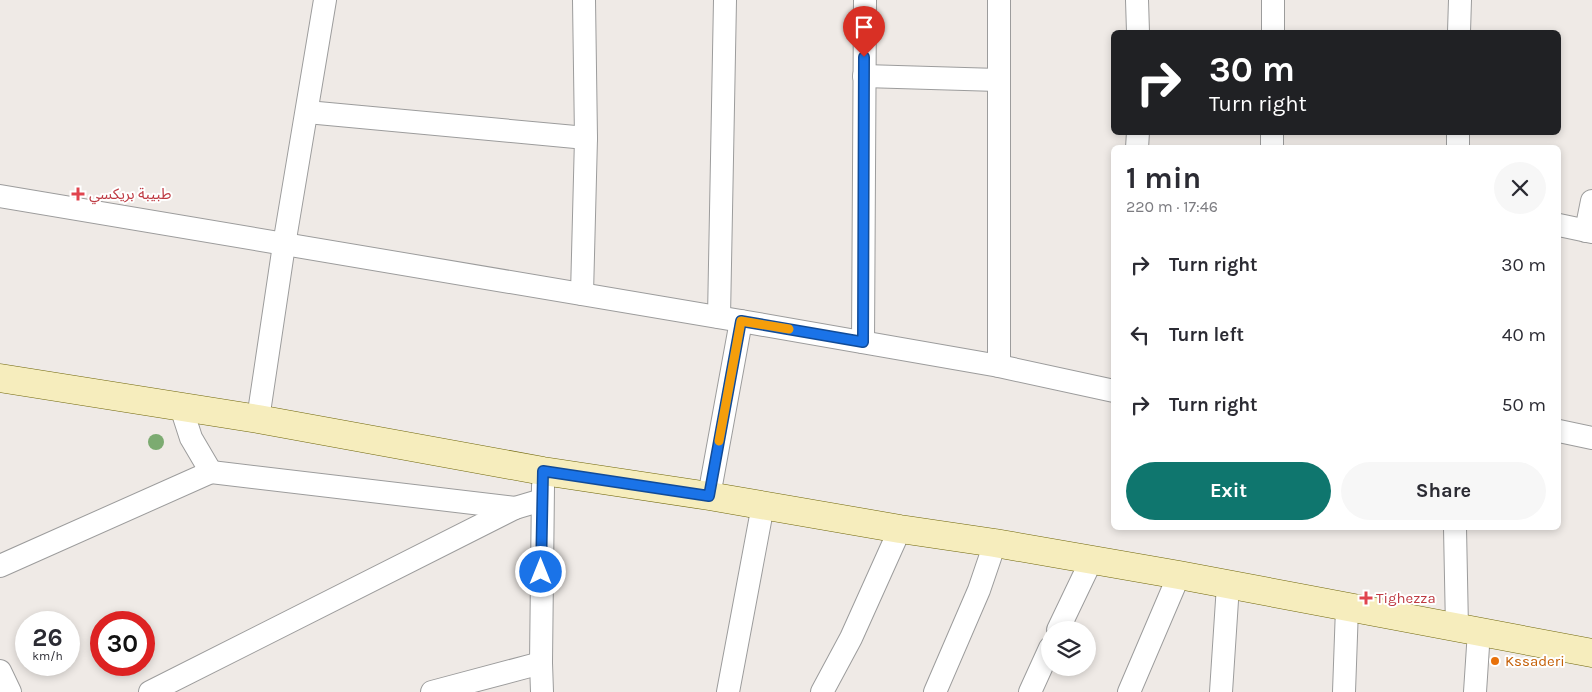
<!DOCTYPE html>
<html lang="en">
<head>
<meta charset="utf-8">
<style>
  body { margin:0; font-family:Karla,"Noto Sans Arabic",sans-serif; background:#f7f7f7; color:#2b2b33; height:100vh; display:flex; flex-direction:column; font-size:19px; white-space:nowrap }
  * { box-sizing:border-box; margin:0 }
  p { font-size:16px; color:#7c7c81 }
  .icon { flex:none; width:28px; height:28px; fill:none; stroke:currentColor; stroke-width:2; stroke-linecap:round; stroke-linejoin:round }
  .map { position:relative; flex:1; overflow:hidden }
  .details { position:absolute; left:1111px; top:145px; width:450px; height:385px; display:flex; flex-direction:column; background:#fff; border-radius:8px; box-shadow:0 2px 8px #0003 }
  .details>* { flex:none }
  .guide { position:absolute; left:1111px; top:30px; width:450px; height:105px; border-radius:8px; box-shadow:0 2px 8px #0003; background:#202124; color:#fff; overflow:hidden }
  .tools { position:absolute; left:1041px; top:621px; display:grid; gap:10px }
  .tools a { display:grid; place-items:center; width:55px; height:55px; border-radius:50%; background:#fff; box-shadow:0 2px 8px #0003; font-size:25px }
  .speed { position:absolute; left:15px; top:611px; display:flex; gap:10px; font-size:25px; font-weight:700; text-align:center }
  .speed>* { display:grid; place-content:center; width:65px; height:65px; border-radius:50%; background:#fff; box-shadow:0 2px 8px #0003; line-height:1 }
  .speed small { font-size:12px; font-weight:400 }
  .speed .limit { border:8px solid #d22; background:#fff; color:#111 }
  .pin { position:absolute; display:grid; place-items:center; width:42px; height:42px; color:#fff; margin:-51px -21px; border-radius:50% 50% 50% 0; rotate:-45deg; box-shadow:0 0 5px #0007 }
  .pin .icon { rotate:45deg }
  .me { position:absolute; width:55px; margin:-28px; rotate:0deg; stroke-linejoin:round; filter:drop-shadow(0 0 4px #0008) }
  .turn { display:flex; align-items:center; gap:18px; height:105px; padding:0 15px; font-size:22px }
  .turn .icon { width:65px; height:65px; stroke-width:2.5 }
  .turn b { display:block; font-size:35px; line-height:42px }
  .round { display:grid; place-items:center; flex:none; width:52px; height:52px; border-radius:26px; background:#f7f7f7 }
  .head { display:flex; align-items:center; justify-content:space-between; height:85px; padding:0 15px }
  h1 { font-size:30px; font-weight:700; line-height:38px }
  .button { display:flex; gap:10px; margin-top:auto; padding:10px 15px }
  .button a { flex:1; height:58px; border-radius:30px; background:#0f766e; color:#fff; font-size:20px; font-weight:700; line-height:58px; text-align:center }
  .button a+a { background:#f7f7f7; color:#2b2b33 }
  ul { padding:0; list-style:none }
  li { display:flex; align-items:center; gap:15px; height:70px; padding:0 15px }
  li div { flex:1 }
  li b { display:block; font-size:19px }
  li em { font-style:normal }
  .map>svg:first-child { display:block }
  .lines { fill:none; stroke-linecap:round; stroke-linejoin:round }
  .street-casing { stroke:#9c9c9c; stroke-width:24 }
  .secondary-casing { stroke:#70670c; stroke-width:29 }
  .street { stroke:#fff; stroke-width:22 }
  .secondary { stroke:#f6edbd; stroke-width:28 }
  .tree { fill:#7cab71 }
  .route-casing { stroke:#114b97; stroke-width:12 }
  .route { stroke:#1a73e8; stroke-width:9 }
  .slow { stroke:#f59e0b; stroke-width:9 }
  .health-dot { fill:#e0444e; stroke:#fff; stroke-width:2 }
  .food-dot { fill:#e8710a; stroke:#fff; stroke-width:2 }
  .labels { text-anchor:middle; stroke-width:4; stroke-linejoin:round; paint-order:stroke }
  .health-label { font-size:15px; fill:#be3a42; stroke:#fff; text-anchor:start }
  .food-label { font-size:15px; fill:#c56008; stroke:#fff; text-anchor:start }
</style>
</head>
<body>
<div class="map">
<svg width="1592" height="692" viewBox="0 0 1592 692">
  <rect width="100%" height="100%" fill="#efeae6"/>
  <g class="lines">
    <defs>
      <g id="street">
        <polyline points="999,0 999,366"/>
        <polyline points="1137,0 1138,32"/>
        <polyline points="1273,32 1273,0"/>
        <polyline points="1459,32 1460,0"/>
        <polyline points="864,76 998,80"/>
        <polyline points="307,112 586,138"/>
        <polyline points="1137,148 1138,132"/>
        <polyline points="1272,148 1272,132"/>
        <polyline points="1458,148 1458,132"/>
        <polyline points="0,196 741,321 999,366 1114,391"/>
        <polyline points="1559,225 1592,232"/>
        <polyline points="1586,231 1592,201"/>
        <polyline points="582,294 586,138 584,0"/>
        <polyline points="719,317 725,0"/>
        <polyline points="863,342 865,0"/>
        <polyline points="258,419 284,245 325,0"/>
        <polyline points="1559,431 1592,438"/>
        <polyline points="211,472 515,508"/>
        <polyline points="709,496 741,321"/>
        <polyline points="1455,528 1457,628"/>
        <polyline points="0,566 211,472 191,438 181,407"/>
        <polyline points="1058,630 1091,561"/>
        <polyline points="0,671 10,692"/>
        <polyline points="150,692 515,508 542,500"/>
        <polyline points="432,692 541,663"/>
        <polyline points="542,692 541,663 543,486"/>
        <polyline points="728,692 763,505"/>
        <polyline points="822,692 851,638 900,529"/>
        <polyline points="935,692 979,590 995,543"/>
        <polyline points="1030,692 1050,648"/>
        <polyline points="1129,692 1179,575"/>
        <polyline points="1221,692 1228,585"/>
        <polyline points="1344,692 1347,608"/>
        <polyline points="1475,692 1479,631"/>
      </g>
      <polyline id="secondary" points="0,378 258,419 543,471 709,496 900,529 995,543 1179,575 1592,653"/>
    </defs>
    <use href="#street" class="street-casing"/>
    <use href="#secondary" class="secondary-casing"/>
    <use href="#street" class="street"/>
    <use href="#secondary" class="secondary"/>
  </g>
  <circle class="tree" cx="156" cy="442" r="8"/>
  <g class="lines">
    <defs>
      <polyline id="route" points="541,572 543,471 709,496 741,321 863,342 864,57"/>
    </defs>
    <use href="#route" class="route-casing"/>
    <use href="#route" class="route"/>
    <polyline class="slow" points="719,441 741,321 789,329"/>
  </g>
  <g class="health-dot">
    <path d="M75.5 186.5h5v5h5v5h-5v5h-5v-5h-5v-5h5z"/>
    <path d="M1363.5 590.5h5v5h5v5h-5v5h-5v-5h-5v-5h5z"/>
  </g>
  <circle class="food-dot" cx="1495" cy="661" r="5"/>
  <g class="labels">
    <g class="health-label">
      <text x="89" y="199">طبيبة بريكسي</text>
      <text x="1376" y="603">Tighezza</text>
    </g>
    <g class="food-label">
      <text x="1505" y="666">Kssaderi</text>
    </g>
  </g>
</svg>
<div class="tools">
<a><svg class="icon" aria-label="layers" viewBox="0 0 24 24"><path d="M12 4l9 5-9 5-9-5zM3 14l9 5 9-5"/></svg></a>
</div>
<div class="speed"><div>26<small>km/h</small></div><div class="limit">30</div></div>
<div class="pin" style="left:864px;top:57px;background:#d93025"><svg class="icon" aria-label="arrive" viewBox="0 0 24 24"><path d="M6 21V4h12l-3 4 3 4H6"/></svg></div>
<svg class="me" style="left:541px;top:572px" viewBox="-20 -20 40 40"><circle r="17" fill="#1a73e8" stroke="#fff" stroke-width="3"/><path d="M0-11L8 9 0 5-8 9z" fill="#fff"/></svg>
<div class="guide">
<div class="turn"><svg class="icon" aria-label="right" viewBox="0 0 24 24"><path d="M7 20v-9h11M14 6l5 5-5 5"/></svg><div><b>30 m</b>Turn right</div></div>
</div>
<section class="details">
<div class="head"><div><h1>1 min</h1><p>220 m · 17:46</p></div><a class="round"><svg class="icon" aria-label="close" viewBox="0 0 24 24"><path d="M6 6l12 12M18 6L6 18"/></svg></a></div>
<ul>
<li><svg class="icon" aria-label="right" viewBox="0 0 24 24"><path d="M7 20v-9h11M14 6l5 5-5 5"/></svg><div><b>Turn right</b></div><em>30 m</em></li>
<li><svg class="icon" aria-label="left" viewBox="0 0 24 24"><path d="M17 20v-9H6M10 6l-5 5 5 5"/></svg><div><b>Turn left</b></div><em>40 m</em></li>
<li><svg class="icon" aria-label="right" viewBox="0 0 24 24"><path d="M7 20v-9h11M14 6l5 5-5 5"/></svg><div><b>Turn right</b></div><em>50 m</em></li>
</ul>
<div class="button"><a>Exit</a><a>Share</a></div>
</section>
</div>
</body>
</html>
